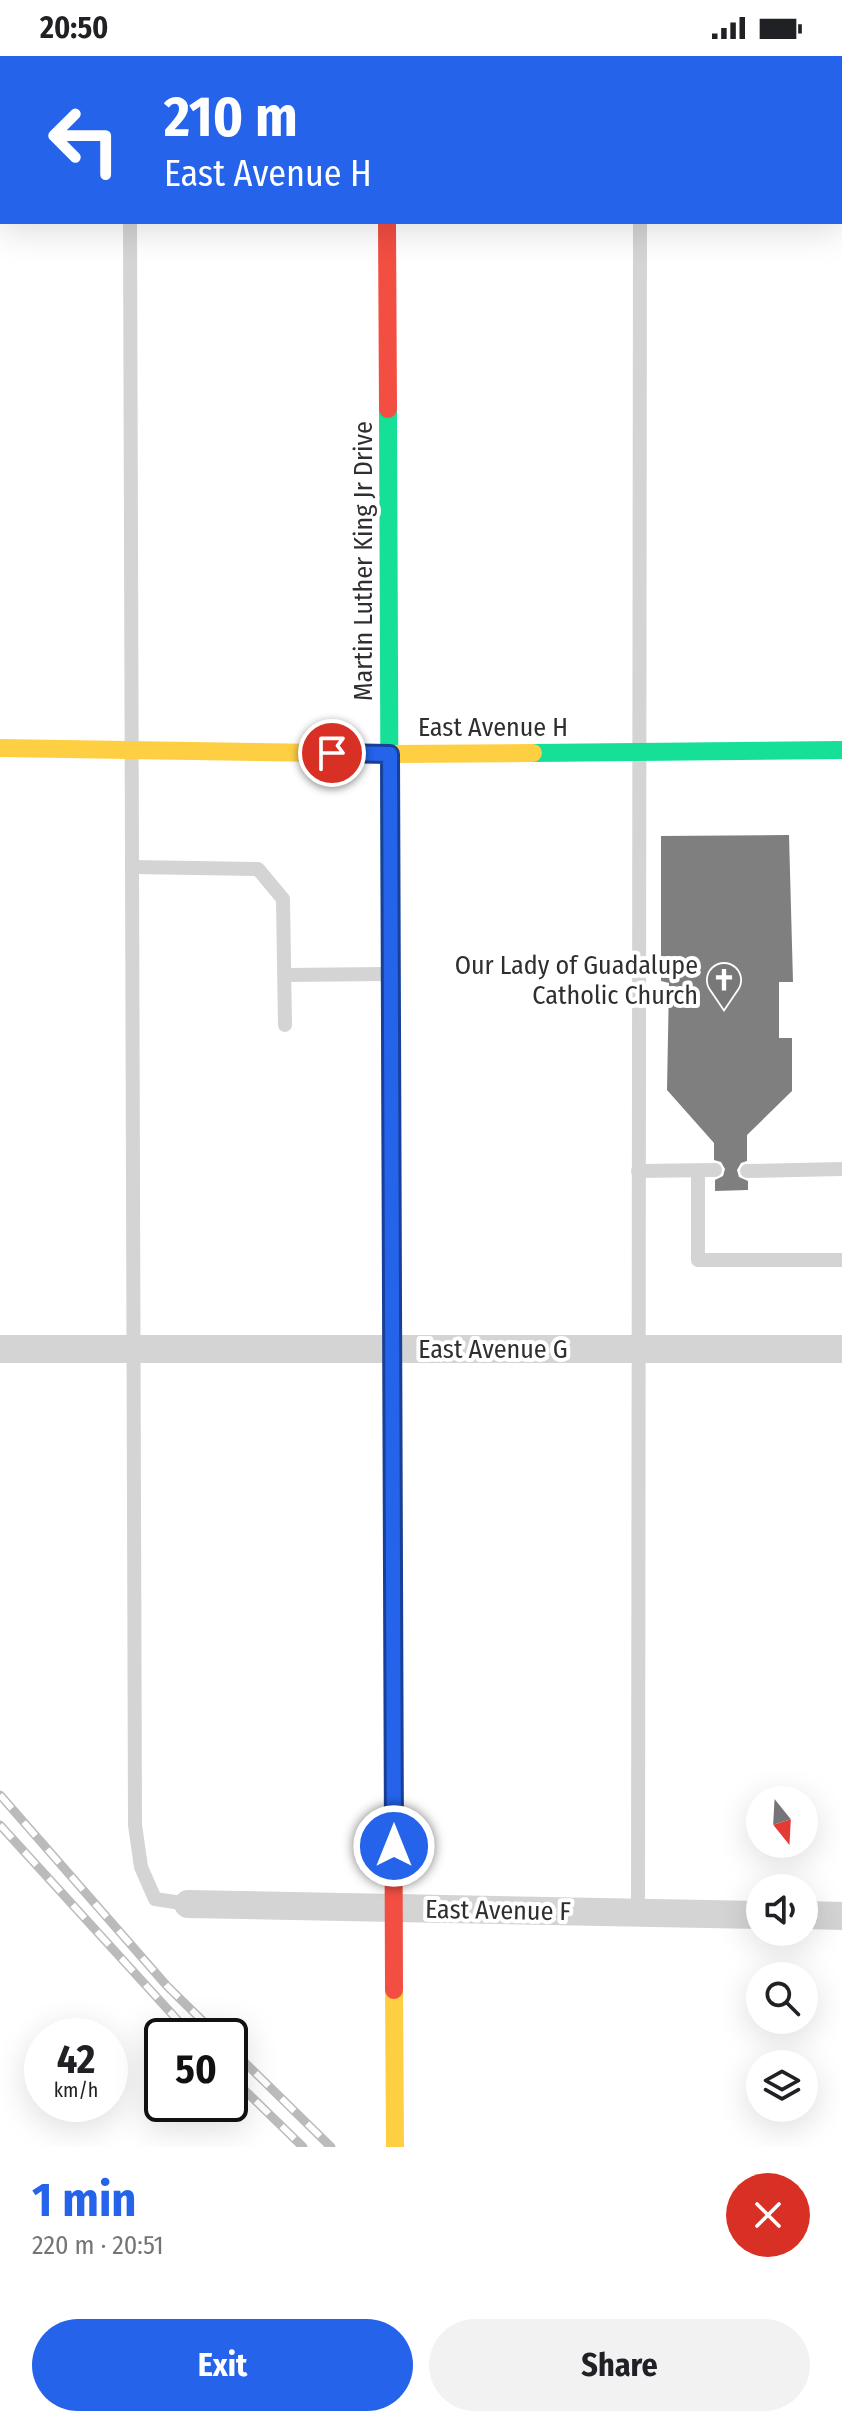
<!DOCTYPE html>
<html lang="en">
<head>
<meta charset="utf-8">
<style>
  body { margin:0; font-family:"Fira Sans Condensed",sans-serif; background:#f2f2f2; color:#202124; height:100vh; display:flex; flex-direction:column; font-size:30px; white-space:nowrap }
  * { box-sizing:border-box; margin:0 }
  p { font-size:26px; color:#757577 }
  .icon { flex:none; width:44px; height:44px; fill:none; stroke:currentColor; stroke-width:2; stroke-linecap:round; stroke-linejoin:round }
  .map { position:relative; height:2091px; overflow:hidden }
  .details { display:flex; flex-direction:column; background:#fff; flex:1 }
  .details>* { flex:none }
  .guide { position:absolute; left:0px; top:0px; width:842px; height:168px; box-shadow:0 8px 32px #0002; background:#2563eb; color:#fff; overflow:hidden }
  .needle { width:52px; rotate:162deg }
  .buttons { position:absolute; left:746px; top:1730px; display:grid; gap:16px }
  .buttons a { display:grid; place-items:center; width:72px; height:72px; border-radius:50%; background:#fff; box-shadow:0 8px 32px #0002; font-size:40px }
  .speed { position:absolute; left:24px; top:1962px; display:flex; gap:16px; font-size:40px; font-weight:700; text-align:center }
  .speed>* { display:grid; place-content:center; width:104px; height:104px; border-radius:50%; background:#fff; box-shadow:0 8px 32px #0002; line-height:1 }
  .speed small { font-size:20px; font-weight:400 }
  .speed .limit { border:4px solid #111; border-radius:12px; background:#fff; color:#111 }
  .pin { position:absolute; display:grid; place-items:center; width:68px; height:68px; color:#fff; margin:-34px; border:4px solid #fff; border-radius:50%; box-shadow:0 2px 8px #0007 }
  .me { position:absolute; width:88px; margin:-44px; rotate:0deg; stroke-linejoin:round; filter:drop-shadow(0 0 6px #0008) }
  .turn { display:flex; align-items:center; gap:28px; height:168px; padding:0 32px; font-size:36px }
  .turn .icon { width:104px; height:104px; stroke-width:2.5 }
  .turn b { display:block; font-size:56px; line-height:68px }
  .round { display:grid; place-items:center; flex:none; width:84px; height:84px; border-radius:42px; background:#f2f2f2 }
  .head { display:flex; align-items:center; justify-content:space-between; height:136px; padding:0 32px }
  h1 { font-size:48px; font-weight:700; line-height:60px; color:#2563eb }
  .primary-button { display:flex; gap:16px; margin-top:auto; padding:16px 32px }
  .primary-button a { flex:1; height:92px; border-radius:48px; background:#2563eb; color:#fff; font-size:32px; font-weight:700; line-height:92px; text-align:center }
  .primary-button a+a { background:#f2f2f2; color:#202124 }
  .status { display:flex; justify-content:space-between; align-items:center; height:56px; padding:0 40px; background:#fff; direction:ltr }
  .status svg { height:22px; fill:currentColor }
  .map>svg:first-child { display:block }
  .building { fill:#7f7f7f }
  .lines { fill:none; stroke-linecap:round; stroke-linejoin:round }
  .lane { stroke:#d4d4d4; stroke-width:14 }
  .street { stroke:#d4d4d4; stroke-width:28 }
  .fast { stroke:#16e098; stroke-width:18 }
  .slow { stroke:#ffcf43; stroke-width:18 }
  .jam { stroke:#f24e42; stroke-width:18 }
  .rail-casing { stroke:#bbb; stroke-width:9 }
  .rail { stroke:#fff; stroke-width:6; stroke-dasharray:18; stroke-linecap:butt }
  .route-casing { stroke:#184099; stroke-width:20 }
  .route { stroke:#2563eb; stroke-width:14 }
  .labels { text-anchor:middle; stroke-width:8; stroke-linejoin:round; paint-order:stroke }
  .street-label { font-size:26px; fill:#2f2f2f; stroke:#fff }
  .poi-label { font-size:26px; fill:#2f2f2f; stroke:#fff; text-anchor:end }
</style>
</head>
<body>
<div class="status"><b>20:50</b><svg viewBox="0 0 49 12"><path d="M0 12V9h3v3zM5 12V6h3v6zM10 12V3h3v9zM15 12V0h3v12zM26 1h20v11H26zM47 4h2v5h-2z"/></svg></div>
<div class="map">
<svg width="842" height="2091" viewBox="0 0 842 2091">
  <rect width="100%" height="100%" fill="#fff"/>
  <polygon class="building" points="789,779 793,926 779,926 779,982 792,982 792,1035 747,1079 747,1105 741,1107 737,1114 739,1121 748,1125 748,1134 715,1135 715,1124 723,1120 725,1113 721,1106 714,1104 714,1087 667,1034 669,927 661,925 661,780"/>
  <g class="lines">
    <g class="lane">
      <polyline points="130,166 135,1769 141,1811 155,1843 188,1848"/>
      <polyline points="132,811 258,813 283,843 285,969"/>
      <polyline points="285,919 386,918"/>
      <polyline points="638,1115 715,1114"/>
      <polyline points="698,1115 698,1204 842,1204"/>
      <polyline points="747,1115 842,1113"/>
      <polyline points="638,1857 640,166"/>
    </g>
    <g class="street">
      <polyline points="0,100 2,100"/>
      <polyline points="840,102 842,102"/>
      <polyline points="0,1293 842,1293"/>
      <polyline points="188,1848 760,1859"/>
      <polyline points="804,1859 842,1860"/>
    </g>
    <g class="fast">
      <polyline points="387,0 387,2"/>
      <polyline points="388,353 391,1125"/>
      <polyline points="533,697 842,694"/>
    </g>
    <g class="slow">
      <polyline points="0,692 390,698 533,697"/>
      <polyline points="391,1125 393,1633"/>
      <polyline points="394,1934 395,2091"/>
    </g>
    <g class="jam">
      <polyline points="387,166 388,353"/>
      <polyline points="393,1633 394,1934"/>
    </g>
    <defs>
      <g id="rail">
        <polyline points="0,1739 167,1930 218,1980"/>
        <polyline points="0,1769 192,1980"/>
        <polyline points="230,1992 331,2091"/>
        <polyline points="230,2020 303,2091"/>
      </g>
    </defs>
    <use href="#rail" class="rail-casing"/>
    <use href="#rail" class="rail"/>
  </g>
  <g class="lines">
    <defs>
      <polyline id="route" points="332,697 390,698 394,1790"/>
    </defs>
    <use href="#route" class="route-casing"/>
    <use href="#route" class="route"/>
  </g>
  <defs>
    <symbol id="church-pin" viewBox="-11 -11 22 30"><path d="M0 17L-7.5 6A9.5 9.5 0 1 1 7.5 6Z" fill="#787878" stroke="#fff"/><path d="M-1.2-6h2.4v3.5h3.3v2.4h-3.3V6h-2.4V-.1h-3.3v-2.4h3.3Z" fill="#fff"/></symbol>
  </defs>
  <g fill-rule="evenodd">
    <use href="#church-pin" x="704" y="904" width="40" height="54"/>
  </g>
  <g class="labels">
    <g class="street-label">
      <text transform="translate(363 505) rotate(-90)" y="9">Martin Luther King Jr Drive</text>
      <text x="493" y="680">East Avenue H</text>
      <text x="493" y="1302">East Avenue G</text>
      <text transform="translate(498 1854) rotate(1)" y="9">East Avenue F</text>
    </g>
    <g class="poi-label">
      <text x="698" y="918">Our Lady of Guadalupe<tspan x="698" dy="30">Catholic Church</tspan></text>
    </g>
  </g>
</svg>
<div class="buttons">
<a><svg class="needle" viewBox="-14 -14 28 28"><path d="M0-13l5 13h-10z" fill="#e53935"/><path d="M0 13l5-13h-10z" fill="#757577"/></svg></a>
<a><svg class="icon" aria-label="sound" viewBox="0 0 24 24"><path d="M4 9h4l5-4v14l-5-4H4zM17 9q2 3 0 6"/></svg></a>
<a><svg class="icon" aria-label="search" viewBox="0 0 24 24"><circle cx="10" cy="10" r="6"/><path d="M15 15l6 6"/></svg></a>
<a><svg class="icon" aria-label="layers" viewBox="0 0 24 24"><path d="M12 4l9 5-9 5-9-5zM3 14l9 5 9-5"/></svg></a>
</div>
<div class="speed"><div>42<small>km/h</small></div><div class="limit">50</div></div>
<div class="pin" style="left:332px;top:697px;background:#d93025"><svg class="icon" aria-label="arrive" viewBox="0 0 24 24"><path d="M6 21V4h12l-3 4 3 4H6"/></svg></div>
<svg class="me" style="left:394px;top:1790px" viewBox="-20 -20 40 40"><circle r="17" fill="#2563eb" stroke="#fff" stroke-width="3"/><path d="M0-11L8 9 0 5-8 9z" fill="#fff"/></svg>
<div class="guide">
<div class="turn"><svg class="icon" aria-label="left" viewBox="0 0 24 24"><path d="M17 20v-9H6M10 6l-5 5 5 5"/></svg><div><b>210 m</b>East Avenue H</div></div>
</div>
</div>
<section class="details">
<div class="head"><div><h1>1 min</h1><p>220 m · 20:51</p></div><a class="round" style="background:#d93025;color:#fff"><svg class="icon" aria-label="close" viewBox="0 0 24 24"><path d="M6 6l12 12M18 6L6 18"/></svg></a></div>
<div class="primary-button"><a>Exit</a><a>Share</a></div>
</section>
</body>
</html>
